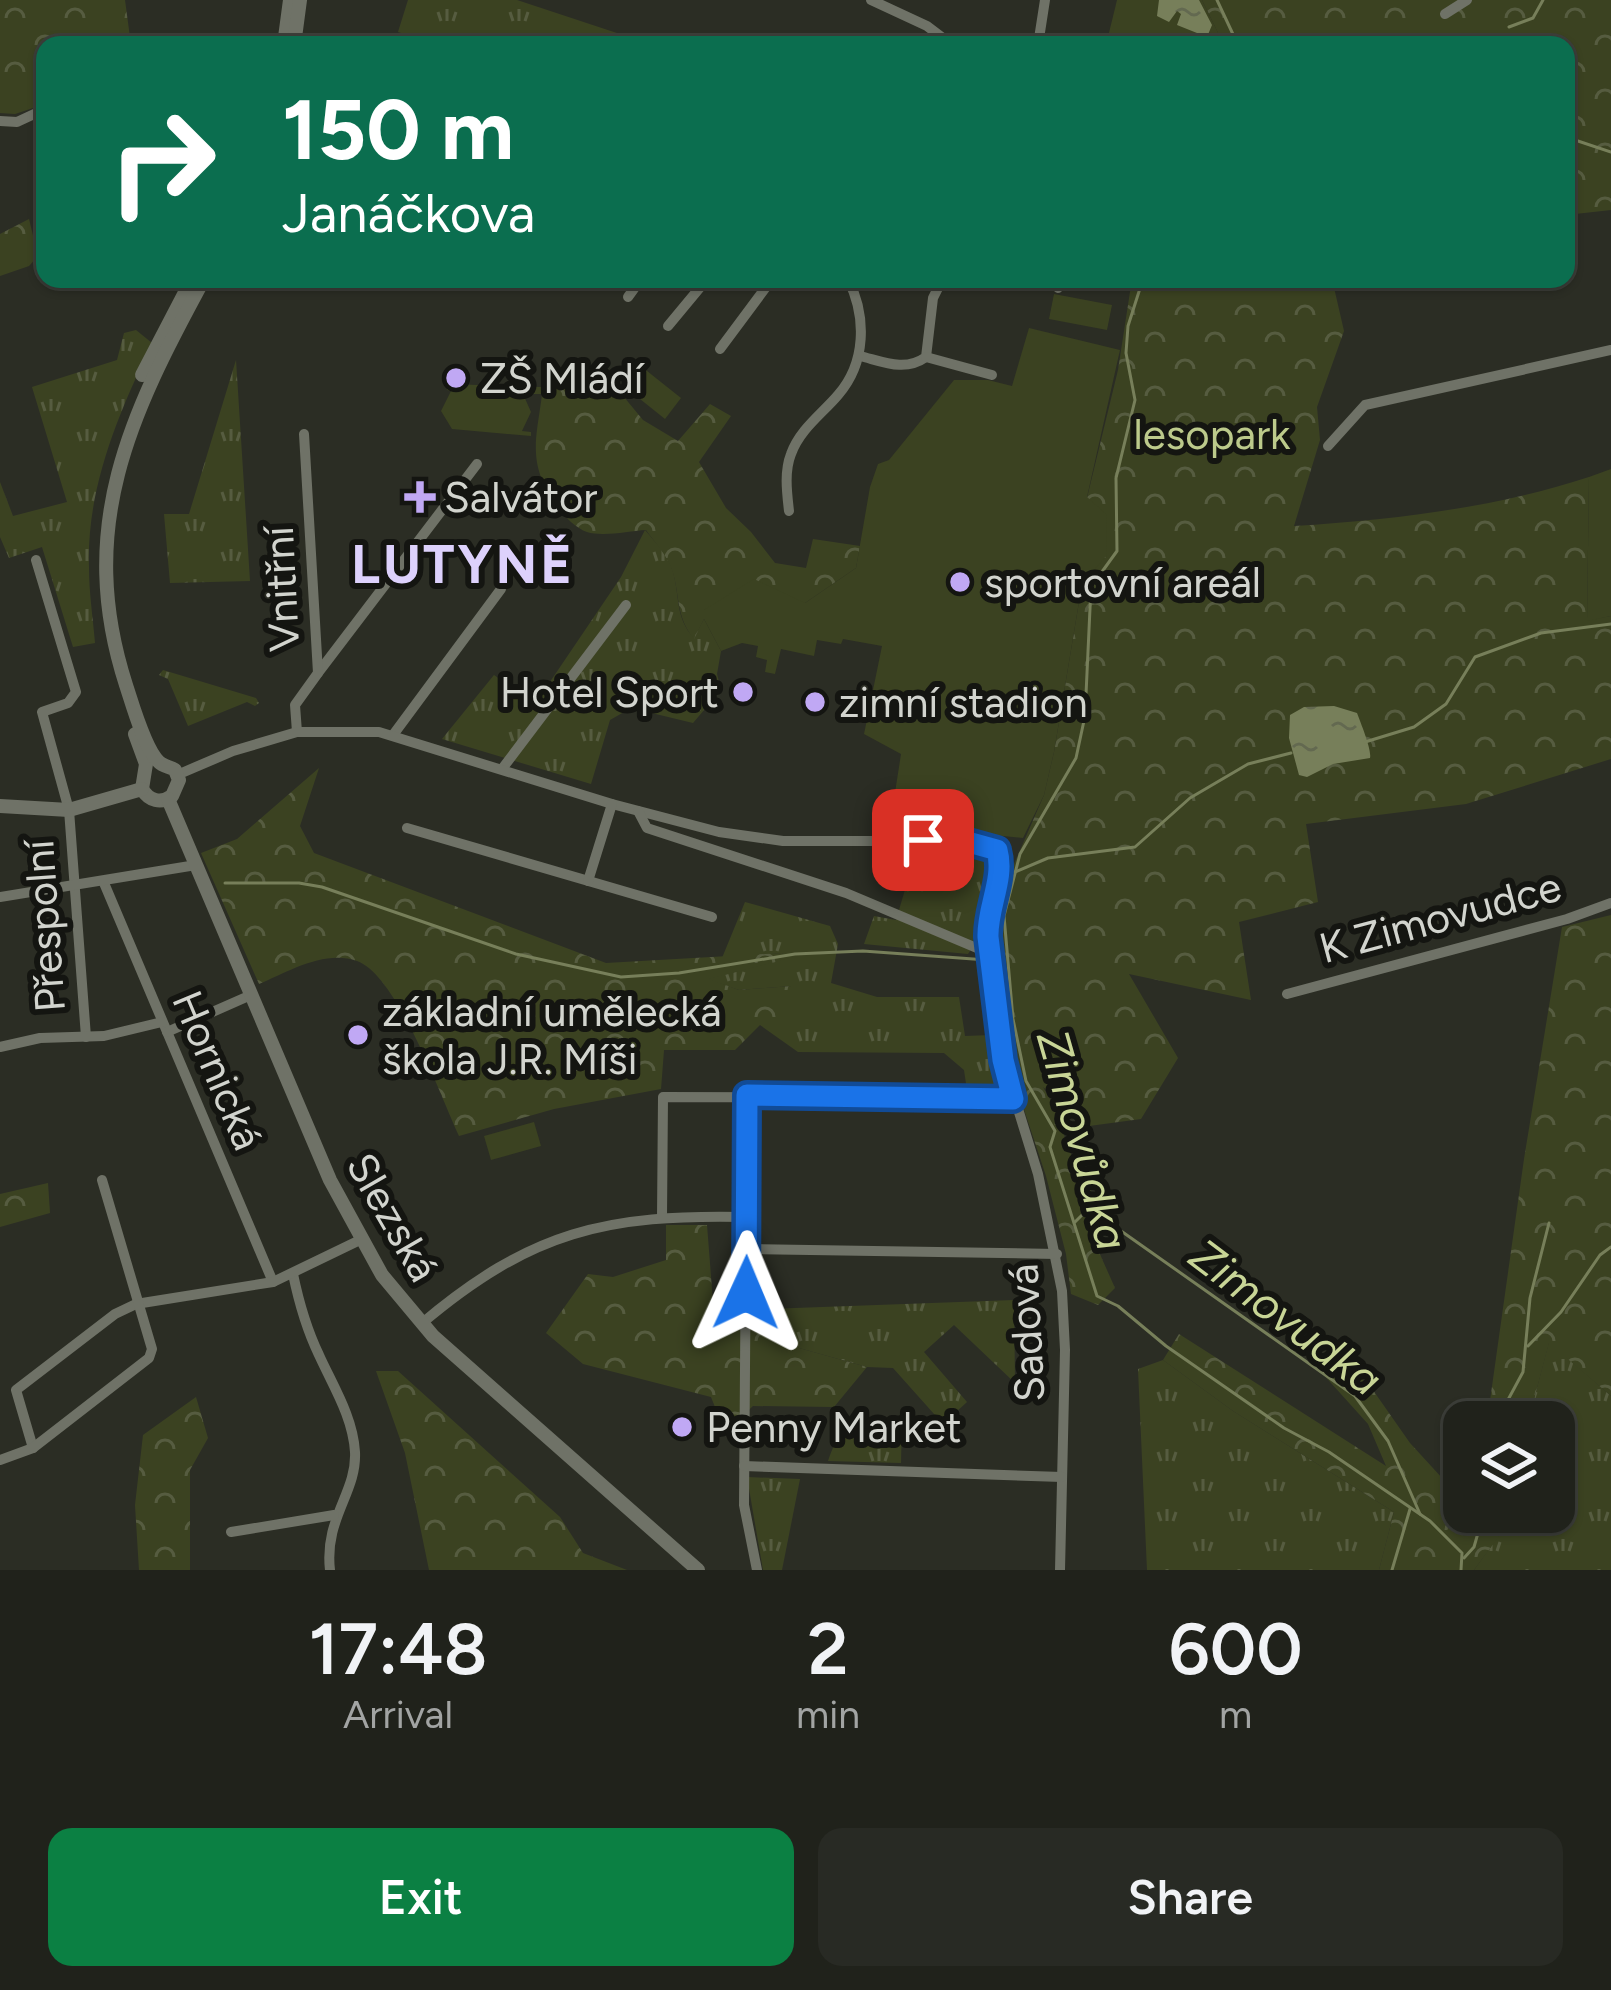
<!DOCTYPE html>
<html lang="en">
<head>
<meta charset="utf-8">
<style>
  body { margin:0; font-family:Figtree,sans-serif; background:#282a24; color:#f1f3f6; height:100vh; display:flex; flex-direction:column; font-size:45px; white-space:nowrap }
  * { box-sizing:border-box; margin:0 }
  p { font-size:39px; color:#a2a4a3 }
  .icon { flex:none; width:66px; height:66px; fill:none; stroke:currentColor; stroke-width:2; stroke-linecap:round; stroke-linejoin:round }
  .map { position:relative; height:1570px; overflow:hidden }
  .side { display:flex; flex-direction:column; background:#20221b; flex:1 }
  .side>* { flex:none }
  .hud { position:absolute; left:36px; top:36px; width:1539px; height:252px; border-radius:24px; box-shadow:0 3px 9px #0004,0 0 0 3px #3d3f3a; background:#0b6e4f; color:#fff; overflow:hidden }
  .controls { position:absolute; left:1443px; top:1401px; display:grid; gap:24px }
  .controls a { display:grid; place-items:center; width:132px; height:132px; border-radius:24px; background:#20221b; box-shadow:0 3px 9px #0004,0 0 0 3px #3d3f3a; font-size:60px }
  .pin { position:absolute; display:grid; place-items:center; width:102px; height:102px; color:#fff; margin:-51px; border-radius:24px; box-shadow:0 6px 18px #0006 }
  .me { position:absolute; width:132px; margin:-66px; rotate:1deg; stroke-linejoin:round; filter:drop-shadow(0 0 9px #0008) }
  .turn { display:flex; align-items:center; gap:42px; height:252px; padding:0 48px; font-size:54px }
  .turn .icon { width:156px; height:156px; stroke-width:2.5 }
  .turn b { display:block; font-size:84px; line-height:102px }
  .eta { display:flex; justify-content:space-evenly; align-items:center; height:204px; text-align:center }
  .eta b { font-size:72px; font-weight:600; line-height:84px }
  .action { display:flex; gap:24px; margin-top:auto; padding:24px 48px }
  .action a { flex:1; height:138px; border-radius:24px; background:#0b8043; color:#fff; font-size:48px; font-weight:600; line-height:138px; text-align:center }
  .action a+a { background:#282a24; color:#f1f3f6 }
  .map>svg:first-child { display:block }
  .grass { fill:url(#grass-tufts) }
  .forest { fill:url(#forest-crowns) }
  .garden { fill:#3b4221 }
  .water { fill:url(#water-ripples) }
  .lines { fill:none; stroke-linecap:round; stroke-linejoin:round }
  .stream { stroke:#777f5a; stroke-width:3 }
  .minor { stroke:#6f7267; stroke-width:10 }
  .tertiary { stroke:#6f7267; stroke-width:14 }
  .route-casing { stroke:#114b97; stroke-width:30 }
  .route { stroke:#1a73e8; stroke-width:21 }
  .poi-dot { fill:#c0a8f4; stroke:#141511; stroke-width:4.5 }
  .labels { text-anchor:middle; stroke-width:12; stroke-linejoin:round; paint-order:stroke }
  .poi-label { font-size:42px; fill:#d2d4ce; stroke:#141511; text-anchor:start }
  .park-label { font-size:42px; fill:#bcca8b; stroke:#141511 }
  .street-label { font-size:42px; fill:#d2d4ce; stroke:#141511 }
  .water-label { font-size:45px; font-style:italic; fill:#c8d596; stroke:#141511 }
  .district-label { font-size:54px; font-weight:bold; letter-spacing:3px; fill:#ddd1fc; stroke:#141511 }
</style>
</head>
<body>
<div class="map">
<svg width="1611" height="1570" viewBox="0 0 1611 1570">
  <defs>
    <pattern id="grass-tufts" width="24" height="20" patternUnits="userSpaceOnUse" patternTransform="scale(3)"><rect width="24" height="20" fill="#3b4221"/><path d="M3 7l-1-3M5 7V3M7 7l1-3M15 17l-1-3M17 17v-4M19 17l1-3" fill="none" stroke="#565c40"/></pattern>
    <pattern id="forest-crowns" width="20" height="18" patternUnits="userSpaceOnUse" patternTransform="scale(3)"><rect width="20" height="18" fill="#3b4221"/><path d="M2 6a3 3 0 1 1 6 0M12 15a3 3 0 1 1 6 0" fill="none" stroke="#565c40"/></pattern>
    <pattern id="water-ripples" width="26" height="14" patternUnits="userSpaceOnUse" patternTransform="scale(3)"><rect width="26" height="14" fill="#777f5a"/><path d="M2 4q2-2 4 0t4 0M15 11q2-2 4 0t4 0" fill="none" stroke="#636950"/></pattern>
  </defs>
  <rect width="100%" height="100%" fill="#2b2d24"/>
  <g class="grass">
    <polygon points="408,0 517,0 644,42 440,45 398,32"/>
    <path d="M136 330 152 343C119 413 86 488 89 568 89 593 93 618 95 643L73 647 42 547 9 558 0 537V482L13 516 67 502 32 387 117 360 124 333Z"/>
    <polygon points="236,360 250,581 170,583 164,514 189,514"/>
    <path d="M645 530C656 543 668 555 673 572 680 597 675 618 694 638L704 619 721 651 717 674 721 690 693 723 631 708 610 720 591 784 442 739 494 675 535 704 621 577Z"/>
    <polygon points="163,670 256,698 259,703 255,706 247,702 188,726 168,679 159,675"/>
    <path d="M961 850 985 857C994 887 987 928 968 954L864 944 874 916 896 920 916 853Z"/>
    <polygon points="745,902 830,926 838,944 831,983 877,997 959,997 965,1036 992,1035 1002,1088 967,1090 964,1070 944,1053 798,1052 760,1025 792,986 739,990 707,979 789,958 782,953 722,958"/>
    <polygon points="1014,1300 1015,1383 954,1325 924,1352 967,1402 943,1424 893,1368 867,1367 799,1348 768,1309"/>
    <polygon points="1549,1342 1611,1396 1611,1570 1474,1570 1503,1530 1495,1525 1503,1512 1554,1512 1554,1422 1528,1422"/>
    <polygon points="1163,1360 1233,1411 1394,1512 1379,1570 1147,1570 1138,1369"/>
    <path d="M902 1417 901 1463 828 1461C846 1411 853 1419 902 1417Z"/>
    <polygon points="747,1477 800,1479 782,1570 763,1570"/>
  </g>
  <g class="forest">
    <polygon points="0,0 125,0 131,45 45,45 45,104 15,114 0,113"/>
    <polygon points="1202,0 1611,0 1611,210 1566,215 1566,45 1224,45"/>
    <polygon points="29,219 38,256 29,266 0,276 0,234"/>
    <path d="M1132 279H1332L1344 331 1317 407 1320 440 1294 526C1393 520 1494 508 1589 477L1587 620 1611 616V759L1466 804 1306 824 1318 902 1239 922 1251 1000 1129 974 1178 1058 1141 1119 1089 1126 1043 1087 1061 1118 1066 1145 1098 1204 1086 1223 1115 1288 1098 1305 1071 1294 1066 1254 1046 1176 1011 1070 997 952 1004 887 1044 795 1054 752 1082 584 1087 498 1118 370Z"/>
    <path d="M544 370 573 386 614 385 643 420 678 441 710 404 731 416 699 462 726 508 751 532 775 563 806 568 813 539 860 546 856 568 805 603 704 610V619L694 639C676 617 680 597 673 573 668 556 656 544 646 530 629 531 603 537 587 532 577 529 564 516 558 508 520 455 542 430 544 370Z"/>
    <path d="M319 768 300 826 314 853 606 963 782 953 791 958 709 979 739 990 792 986 796 1023 760 1025 735 1050H664L661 1089 554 1109 459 1136C440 1095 397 975 357 961 325 949 287 972 259 984L201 853 237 839Z"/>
    <polygon points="1611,915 1611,1396 1549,1343 1528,1422 1487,1422 1524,1159 1562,927"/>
    <polygon points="48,1183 50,1213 0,1227 0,1194"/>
    <polygon points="666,1225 707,1225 713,1302 722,1317 768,1309 799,1348 867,1367 834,1407 753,1406 725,1432 711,1397 583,1364 546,1333 588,1274 613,1277 666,1260"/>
    <polygon points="1285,1332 1368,1383 1410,1443 1464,1502 1464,1512 1503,1512 1496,1525 1503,1531 1474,1570 1379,1570 1394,1512 1233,1411 1163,1360 1179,1334 1386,1466 1368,1424"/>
    <polygon points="376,1371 398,1371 560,1517 583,1553 627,1570 429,1570 405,1453"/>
    <polygon points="196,1397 208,1438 190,1470 190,1570 139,1570 135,1505 143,1435"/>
  </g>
  <g class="garden">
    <polygon points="1117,0 1202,0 1224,45 1106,45"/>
    <polygon points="1054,294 1112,305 1107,330 1049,319"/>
    <polygon points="1029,328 1120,350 1087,497 1106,514 1107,555 1082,584 1054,752 1044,795 1023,838 890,825 901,754 864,734 882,646 843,639 841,644 817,640 814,656 781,649 775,674 765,672 767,660 756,657 758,646 742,643 721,651 704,619 704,610 754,579 805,603 856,568 870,487 878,464 889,460 954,380 988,380 1012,386"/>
    <polygon points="642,367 681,398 665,419 625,387"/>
    <polygon points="447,384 541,387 541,394 523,394 531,412 522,431 531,432 531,436 452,429 441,411 451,391 447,390"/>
    <polygon points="1611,469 1611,616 1587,621 1589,477"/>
    <polygon points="534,1122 541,1146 491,1160 484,1136"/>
  </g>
  <g class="water">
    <polygon points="1159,0 1199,0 1212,25 1207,37 1177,25 1181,14 1177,11 1169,22 1157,16"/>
    <path d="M1334 706 1357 713C1361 724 1372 750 1370 758L1333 764 1307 777 1299 775 1289 738 1290 715 1304 707Z"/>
  </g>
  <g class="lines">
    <g class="stream">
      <polyline points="1217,0 1238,45"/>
      <polyline points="1509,27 1533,18 1543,0"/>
      <polyline points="1566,137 1611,152"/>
      <polyline points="1143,279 1128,326 1126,353 1135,400 1116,478 1117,551 1091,587 1085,716 1076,758 1020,854 1004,916 1013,1019 1026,1081 1055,1131 1050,1147 1097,1296 1118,1306 1166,1346 1284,1428 1329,1452 1430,1521 1462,1553 1461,1570"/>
      <polyline points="1365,742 1414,727 1446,704 1475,657 1541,633 1611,624"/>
      <polyline points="1015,872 1048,858 1135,847 1190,798 1248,764 1291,753"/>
      <polyline points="225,883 299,883 322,887 516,954 621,977 679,973 795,954 863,951 987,960"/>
      <polyline points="1075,1222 1084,1213 1097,1214 1355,1396 1388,1441 1420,1514"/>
      <polyline points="1528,1346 1561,1312 1600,1255 1611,1247"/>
      <polyline points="1496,1422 1523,1372 1530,1298 1549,1223"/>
      <polyline points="1464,1558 1474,1547 1484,1512"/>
      <polyline points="1392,1570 1410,1509"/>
    </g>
    <g class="minor">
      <polyline points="871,0 927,26 952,45"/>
      <polyline points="1445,14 1467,0"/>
      <polyline points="1038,45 1045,0"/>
      <polyline points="0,121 17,122 45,109"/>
      <polyline points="1058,288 1059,279"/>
      <polyline points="628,297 641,279"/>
      <polyline points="668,326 707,279"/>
      <polyline points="720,349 772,279"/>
      <path d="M860 356C884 362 905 372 926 357L933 298 938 288"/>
      <polyline points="926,357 992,375"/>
      <polyline points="1328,446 1365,405 1611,350"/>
      <path d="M789 511C787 493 784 472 791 454 800 429 822 414 838 395 866 363 867 317 848 279"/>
      <polyline points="36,560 76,692 68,703 42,712 69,810 86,1037"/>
      <polyline points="318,673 477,464"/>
      <polyline points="297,732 295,705 318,673 304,434"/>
      <polyline points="393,735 501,589"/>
      <polyline points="502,769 626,605"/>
      <polyline points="177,775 233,751 297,732 379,732 612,804 719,832 783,841 968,841 997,850 1001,866 988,919 1003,1060 1038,1174 1062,1291 1065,1350 1060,1570"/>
      <polyline points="638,811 647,828 846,893 991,954"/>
      <polyline points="407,828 712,917"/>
      <polyline points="588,881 612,804"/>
      <polyline points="104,883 273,1282"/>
      <polyline points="0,897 196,865"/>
      <polyline points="1287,994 1567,919 1611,903"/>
      <polyline points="167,1032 251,995"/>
      <polyline points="0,1047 40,1038 104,1036 162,1022"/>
      <polyline points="747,1095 744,1505 757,1570"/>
      <polyline points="662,1217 663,1097 1013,1098"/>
      <polyline points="747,1249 1057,1254"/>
      <path d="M293 1274C299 1303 306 1328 319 1355 333 1386 353 1417 355 1452 357 1493 324 1518 330 1570"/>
      <path d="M421 1324C531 1231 606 1214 747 1217"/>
      <polyline points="33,1448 16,1390 115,1314 136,1304 273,1282 360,1240"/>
      <polyline points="0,1460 33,1448 149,1358 152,1349 102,1180"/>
      <polyline points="744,1466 1062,1477"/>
      <polyline points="231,1532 334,1515"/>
    </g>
    <g class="tertiary">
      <polyline points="284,45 290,0"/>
      <polyline points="294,45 300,0"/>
      <polyline points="142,375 192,279"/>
      <polyline points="135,734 146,764 142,789"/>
      <path d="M142 789C149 801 161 804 172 796L179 780 175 770C170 767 163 766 159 762 145 750 132 703 126 685 75 527 130 415 204 279"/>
      <polyline points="168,799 330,1180 382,1275 433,1336 698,1570"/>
      <polyline points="0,806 69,810 142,789"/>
    </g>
  </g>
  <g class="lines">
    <defs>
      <path id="route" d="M746 1293 747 1095 1013 1099 1003 1060 988 937C987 907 1005 879 997 850L968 842 923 840"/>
    </defs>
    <use href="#route" class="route-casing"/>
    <use href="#route" class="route"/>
  </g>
  <g class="poi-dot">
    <circle cx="456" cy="378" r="12"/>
    <path d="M414 479h12v12h12v12h-12v12h-12v-12h-12v-12h12z"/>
    <circle cx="960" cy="582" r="12"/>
    <circle cx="743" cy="692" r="12"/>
    <circle cx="815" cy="702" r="12"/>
    <circle cx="358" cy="1035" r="12"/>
    <circle cx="682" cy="1427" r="12"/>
  </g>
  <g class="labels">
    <g class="poi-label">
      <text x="480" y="393">ZŠ Mládí</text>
      <text x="444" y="512">Salvátor</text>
      <text x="984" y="597">sportovní areál</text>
      <text x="719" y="707" text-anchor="end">Hotel Sport</text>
      <text x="839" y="717">zimní stadion</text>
      <text x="382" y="1026">základní umělecká<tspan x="382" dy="48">škola J.R. Míši</tspan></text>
      <text x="706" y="1442">Penny Market</text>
    </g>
    <g class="park-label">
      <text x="1212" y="449">lesopark</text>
    </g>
    <g class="street-label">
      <text transform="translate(281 589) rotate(-93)" y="15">Vnitřní</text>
      <text transform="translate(1440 917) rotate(-15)" y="15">K Zimovudce</text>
      <text transform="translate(44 926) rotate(-94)" y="15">Přespolní</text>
      <text transform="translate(218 1070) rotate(67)" y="15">Hornická</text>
      <text transform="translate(393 1217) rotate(60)" y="15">Slezská</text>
      <text transform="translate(1026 1333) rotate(-93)" y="15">Sadová</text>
    </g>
    <g class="water-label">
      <text transform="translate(1083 1140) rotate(74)" y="16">Zimovůdka</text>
      <text transform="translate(1286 1317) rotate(37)" y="16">Zimovudka</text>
    </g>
    <g class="district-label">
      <text x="463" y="583">LUTYNĚ</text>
    </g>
  </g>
</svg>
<div class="controls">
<a><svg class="icon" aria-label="layers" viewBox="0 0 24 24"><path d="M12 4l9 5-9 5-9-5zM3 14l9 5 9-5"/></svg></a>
</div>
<div class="pin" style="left:923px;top:840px;background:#d93025"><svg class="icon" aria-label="arrive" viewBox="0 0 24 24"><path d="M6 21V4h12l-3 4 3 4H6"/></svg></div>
<svg class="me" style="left:746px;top:1293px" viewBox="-20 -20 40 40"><path d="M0-17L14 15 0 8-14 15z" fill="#1a73e8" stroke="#fff" stroke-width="4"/></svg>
<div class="hud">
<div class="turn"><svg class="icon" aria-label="right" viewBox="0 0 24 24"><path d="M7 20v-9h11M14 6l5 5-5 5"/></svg><div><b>150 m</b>Janáčkova</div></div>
</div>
</div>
<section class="side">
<div class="eta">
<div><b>17:48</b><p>Arrival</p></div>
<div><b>2</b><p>min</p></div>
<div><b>600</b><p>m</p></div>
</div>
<div class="action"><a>Exit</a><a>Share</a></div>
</section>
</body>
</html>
